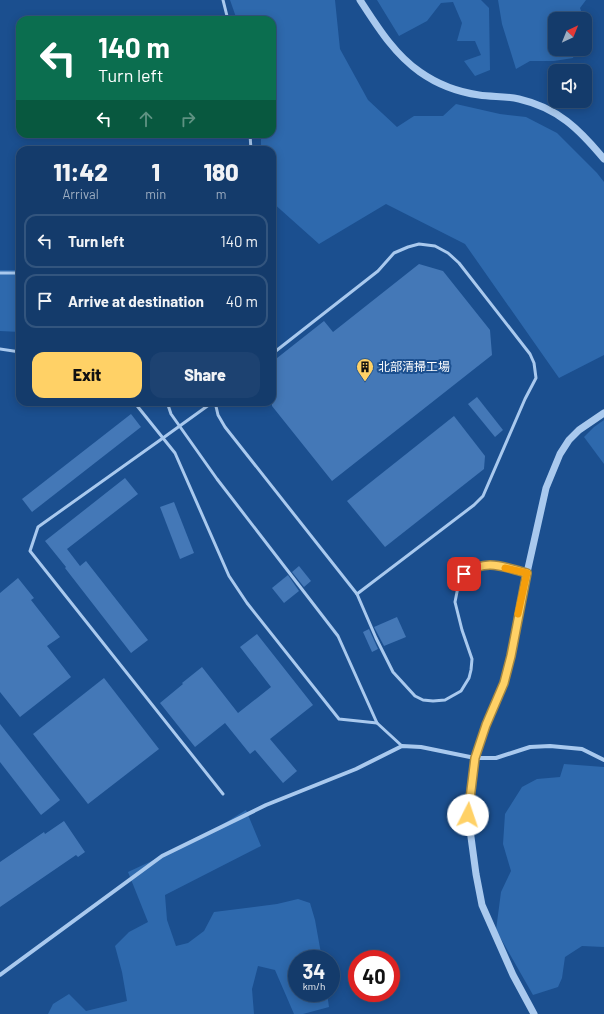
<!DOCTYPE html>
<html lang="en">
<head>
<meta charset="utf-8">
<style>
  body { margin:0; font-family:Barlow,"Noto Sans JP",sans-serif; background:#1d4271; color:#f1f3f6; height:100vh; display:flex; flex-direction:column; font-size:15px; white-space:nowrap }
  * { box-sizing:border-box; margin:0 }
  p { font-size:13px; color:#9dadc1 }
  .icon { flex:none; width:22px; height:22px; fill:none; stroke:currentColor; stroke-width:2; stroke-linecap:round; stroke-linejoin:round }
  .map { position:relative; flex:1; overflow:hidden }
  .panel { position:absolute; left:16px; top:146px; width:260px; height:260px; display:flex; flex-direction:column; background:#143b6b; border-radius:12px; box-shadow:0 2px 10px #0003,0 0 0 1px #33557e }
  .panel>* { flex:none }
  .banner { position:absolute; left:16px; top:16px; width:260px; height:122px; border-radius:12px; box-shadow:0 2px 10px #0003,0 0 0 1px #33557e; background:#0b6e4f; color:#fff; overflow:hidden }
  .needle { width:26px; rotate:43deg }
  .fabs { position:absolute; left:548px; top:12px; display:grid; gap:8px }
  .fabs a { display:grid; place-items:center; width:44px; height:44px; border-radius:8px; background:#143b6b; box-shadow:0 2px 10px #0003,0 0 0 1px #33557e; font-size:20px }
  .speed { position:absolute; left:288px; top:950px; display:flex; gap:8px; font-size:20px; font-weight:700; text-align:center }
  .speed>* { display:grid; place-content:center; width:52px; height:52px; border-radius:50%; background:#143b6b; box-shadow:0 2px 10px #0003,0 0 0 1px #33557e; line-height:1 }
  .speed small { font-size:10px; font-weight:400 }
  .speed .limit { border:6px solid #d22; background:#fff; color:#111 }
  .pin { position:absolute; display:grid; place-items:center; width:34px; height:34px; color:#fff; margin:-17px; border-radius:8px; box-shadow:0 2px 6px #0006 }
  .me { position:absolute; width:44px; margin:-22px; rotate:4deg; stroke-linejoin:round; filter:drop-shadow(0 0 3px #0008) }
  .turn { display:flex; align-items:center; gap:14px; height:84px; padding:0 16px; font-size:18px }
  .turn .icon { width:52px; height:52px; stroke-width:2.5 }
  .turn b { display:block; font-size:28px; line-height:34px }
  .lanes { display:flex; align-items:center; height:38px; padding:0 16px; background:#0003; justify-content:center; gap:20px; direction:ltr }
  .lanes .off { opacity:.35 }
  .eta { display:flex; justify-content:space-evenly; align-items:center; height:68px; text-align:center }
  .eta b { font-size:24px; font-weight:800; line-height:28px }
  .action { display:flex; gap:8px; margin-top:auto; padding:8px 16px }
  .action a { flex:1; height:46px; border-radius:12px; background:#ffd166; color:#111; font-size:16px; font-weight:800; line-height:46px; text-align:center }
  .action a+a { background:#1d4271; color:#f1f3f6 }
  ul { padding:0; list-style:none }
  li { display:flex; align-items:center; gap:12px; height:54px; margin:0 8px 6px; padding:0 8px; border:2px solid #33557e; border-radius:12px }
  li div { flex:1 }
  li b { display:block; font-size:15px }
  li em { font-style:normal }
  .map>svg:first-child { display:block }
  .green { fill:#2e69ad }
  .building { fill:#4478b7 }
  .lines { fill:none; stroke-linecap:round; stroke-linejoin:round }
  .service { stroke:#a9c9ee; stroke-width:3 }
  .minor { stroke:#a9c9ee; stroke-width:4 }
  .tertiary { stroke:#a9c9ee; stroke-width:7 }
  .service-bridge { stroke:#a9c9ee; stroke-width:3 }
  .route-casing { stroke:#a68842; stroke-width:10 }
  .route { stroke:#ffd166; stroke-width:7 }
  .slow { stroke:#f59e0b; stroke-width:7 }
  .labels { text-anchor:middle; stroke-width:4; stroke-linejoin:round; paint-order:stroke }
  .poi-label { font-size:12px; fill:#fff; stroke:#1b4f8f; text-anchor:start }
</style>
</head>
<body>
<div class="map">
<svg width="604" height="1014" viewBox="0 0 604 1014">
  <rect width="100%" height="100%" fill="#1b4f8f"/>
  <g class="green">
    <polygon points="230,0 335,0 340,49 368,100 397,127 414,116 443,116 456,104 500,114 526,117 557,133 597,173 604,182 604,355 559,378 465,244 386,204 319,244 272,202 272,150 261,150 261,134 272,134 272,20 237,20"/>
    <polygon points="377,0 481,0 489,8 490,70 475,76 464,61 481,55 475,41 457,41 462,23 453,2 441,3 427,21 399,36"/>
    <polygon points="498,0 586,0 580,8 584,19 555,19 555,49 576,49 573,58 554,61 530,61 516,69 502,24"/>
    <polygon points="0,270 20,270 20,332 0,331"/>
    <polygon points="604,420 604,464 584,437 594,427"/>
    <polygon points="564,764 604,767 604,947 582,946 565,957 562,978 558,987 533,995 496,930 501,892 511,871 503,844 505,814 522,787 537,779 560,777"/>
    <polygon points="246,810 261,846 165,895 167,920 176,946 188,943 204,931 214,912 277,904 298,899 310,903 315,920 322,959 297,959 297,993 327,993 329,1007 303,1014 294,1014 275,970 258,966 252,989 254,1014 48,1014 53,1004 69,994 86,1011 127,1001 122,972 115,946 129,932 148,922 128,872 197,840"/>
  </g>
  <g class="building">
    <polygon points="419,264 443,271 490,330 492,355 332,481 272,406 272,362 324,321 333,332"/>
    <polygon points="477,397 503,430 495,437 468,404"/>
    <polygon points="131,414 141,427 32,512 22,499"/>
    <polygon points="454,416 485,456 484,469 385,547 347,501"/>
    <polygon points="125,478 138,494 67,549 80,566 86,561 148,640 131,653 65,568 66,567 45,541"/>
    <polygon points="174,502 194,553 180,559 160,507"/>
    <polygon points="299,566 311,581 304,587 292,572"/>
    <polygon points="288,575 299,591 284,603 272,588"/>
    <polygon points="18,578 34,598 31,600 60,637 47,646 71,677 20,717 0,692 0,593"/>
    <polygon points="397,617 406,637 384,646 374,627"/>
    <polygon points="369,629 378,649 372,652 363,632"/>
    <polygon points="257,634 313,705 270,739 297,771 283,783 255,750 250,754 225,723 195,747 160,703 183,684 182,683 202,667 238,713 271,687 240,647"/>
    <polygon points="104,678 159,749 88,804 33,734"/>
    <polygon points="0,724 60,800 41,815 0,762"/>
    <polygon points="64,821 85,852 78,857 76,855 0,907 0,862 44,832 45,834"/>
  </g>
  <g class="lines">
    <g class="service">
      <polyline points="223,0 228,20"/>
      <polyline points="250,134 251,150"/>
      <polyline points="0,273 20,273"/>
      <polyline points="0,349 20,352"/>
      <polyline points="272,354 378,271 394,253 408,247 419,244 435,246 448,253 459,263 530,354 534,363 536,378 525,399 483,496 474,505 357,594"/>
      <polyline points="134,402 175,453 229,576 247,603 339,719 377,723"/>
      <polyline points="167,402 171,414 217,479 338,636 377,723 402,746"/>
      <polyline points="215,402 218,415 225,427 357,594 376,638 393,672 415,696 423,700 433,701 445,700 461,691 469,678 471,670 472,659 462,630 455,602 459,582 465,574 474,567 484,565 496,565 527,573"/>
      <polyline points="163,438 38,527 30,551 223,794"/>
    </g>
    <polyline class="minor" points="0,975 162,856 266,805 356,769 402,746 421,747 475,758 496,758 530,747 550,746 582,749 604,760"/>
    <g class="tertiary">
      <path d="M360 0C377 26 394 54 420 72 437 84 458 92 479 95 492 97 506 96 519 99 558 108 579 129 604 159"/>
      <polyline points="534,1014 513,975 482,905 476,874 468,815 470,793 475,758 486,725 504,683 511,656 520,604 546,488 560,454 569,440 579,430 604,413"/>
    </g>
    <polyline class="service-bridge" points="163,438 213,402"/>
  </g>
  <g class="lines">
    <defs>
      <path id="route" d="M464 574C488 558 502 567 527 573L511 656 504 683 486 725 475 758 468 815"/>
    </defs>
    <use href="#route" class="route-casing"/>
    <use href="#route" class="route"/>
    <polyline class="slow" points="505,568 527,573 518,614"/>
  </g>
  <defs>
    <symbol id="building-pin" viewBox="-11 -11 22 30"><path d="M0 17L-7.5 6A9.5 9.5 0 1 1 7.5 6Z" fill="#ffd166" stroke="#1b4f8f"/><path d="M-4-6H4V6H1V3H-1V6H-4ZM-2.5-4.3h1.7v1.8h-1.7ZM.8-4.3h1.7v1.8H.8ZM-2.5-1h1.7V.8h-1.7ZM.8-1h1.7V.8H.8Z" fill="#111"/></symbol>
  </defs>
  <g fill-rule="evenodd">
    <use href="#building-pin" x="355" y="357" width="20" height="27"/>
  </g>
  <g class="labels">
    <g class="poi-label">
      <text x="378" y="371">北部清掃工場</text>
    </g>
  </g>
</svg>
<div class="fabs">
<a><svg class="needle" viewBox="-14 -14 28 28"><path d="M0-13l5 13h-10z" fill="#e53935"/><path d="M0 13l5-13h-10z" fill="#9dadc1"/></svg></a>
<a><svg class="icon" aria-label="sound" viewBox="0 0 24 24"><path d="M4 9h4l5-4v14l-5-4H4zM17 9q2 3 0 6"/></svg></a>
</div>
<div class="speed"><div>34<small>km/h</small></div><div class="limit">40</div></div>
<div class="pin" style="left:464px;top:574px;background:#d93025"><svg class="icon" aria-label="arrive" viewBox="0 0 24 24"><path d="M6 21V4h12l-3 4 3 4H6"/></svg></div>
<svg class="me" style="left:468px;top:815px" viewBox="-20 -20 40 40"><circle r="19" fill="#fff"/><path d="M0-13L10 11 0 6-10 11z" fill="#ffd166"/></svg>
<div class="banner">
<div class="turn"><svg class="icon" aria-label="left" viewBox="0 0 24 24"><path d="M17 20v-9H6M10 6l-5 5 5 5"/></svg><div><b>140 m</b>Turn left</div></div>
<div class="lanes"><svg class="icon" aria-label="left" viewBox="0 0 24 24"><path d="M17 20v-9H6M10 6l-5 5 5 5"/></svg><svg class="icon off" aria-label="ahead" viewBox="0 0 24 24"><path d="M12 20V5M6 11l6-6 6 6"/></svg><svg class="icon off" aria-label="right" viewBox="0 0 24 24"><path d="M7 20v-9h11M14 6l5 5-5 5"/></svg></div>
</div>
<section class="panel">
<div class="eta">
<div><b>11:42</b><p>Arrival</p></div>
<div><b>1</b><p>min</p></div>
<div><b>180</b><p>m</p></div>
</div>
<ul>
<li><svg class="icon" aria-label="left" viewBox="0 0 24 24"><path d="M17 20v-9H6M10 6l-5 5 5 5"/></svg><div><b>Turn left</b></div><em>140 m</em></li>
<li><svg class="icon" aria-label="arrive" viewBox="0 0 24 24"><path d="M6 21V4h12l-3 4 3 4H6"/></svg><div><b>Arrive at destination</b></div><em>40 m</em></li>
</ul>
<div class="action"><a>Exit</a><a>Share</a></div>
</section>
</div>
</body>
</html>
